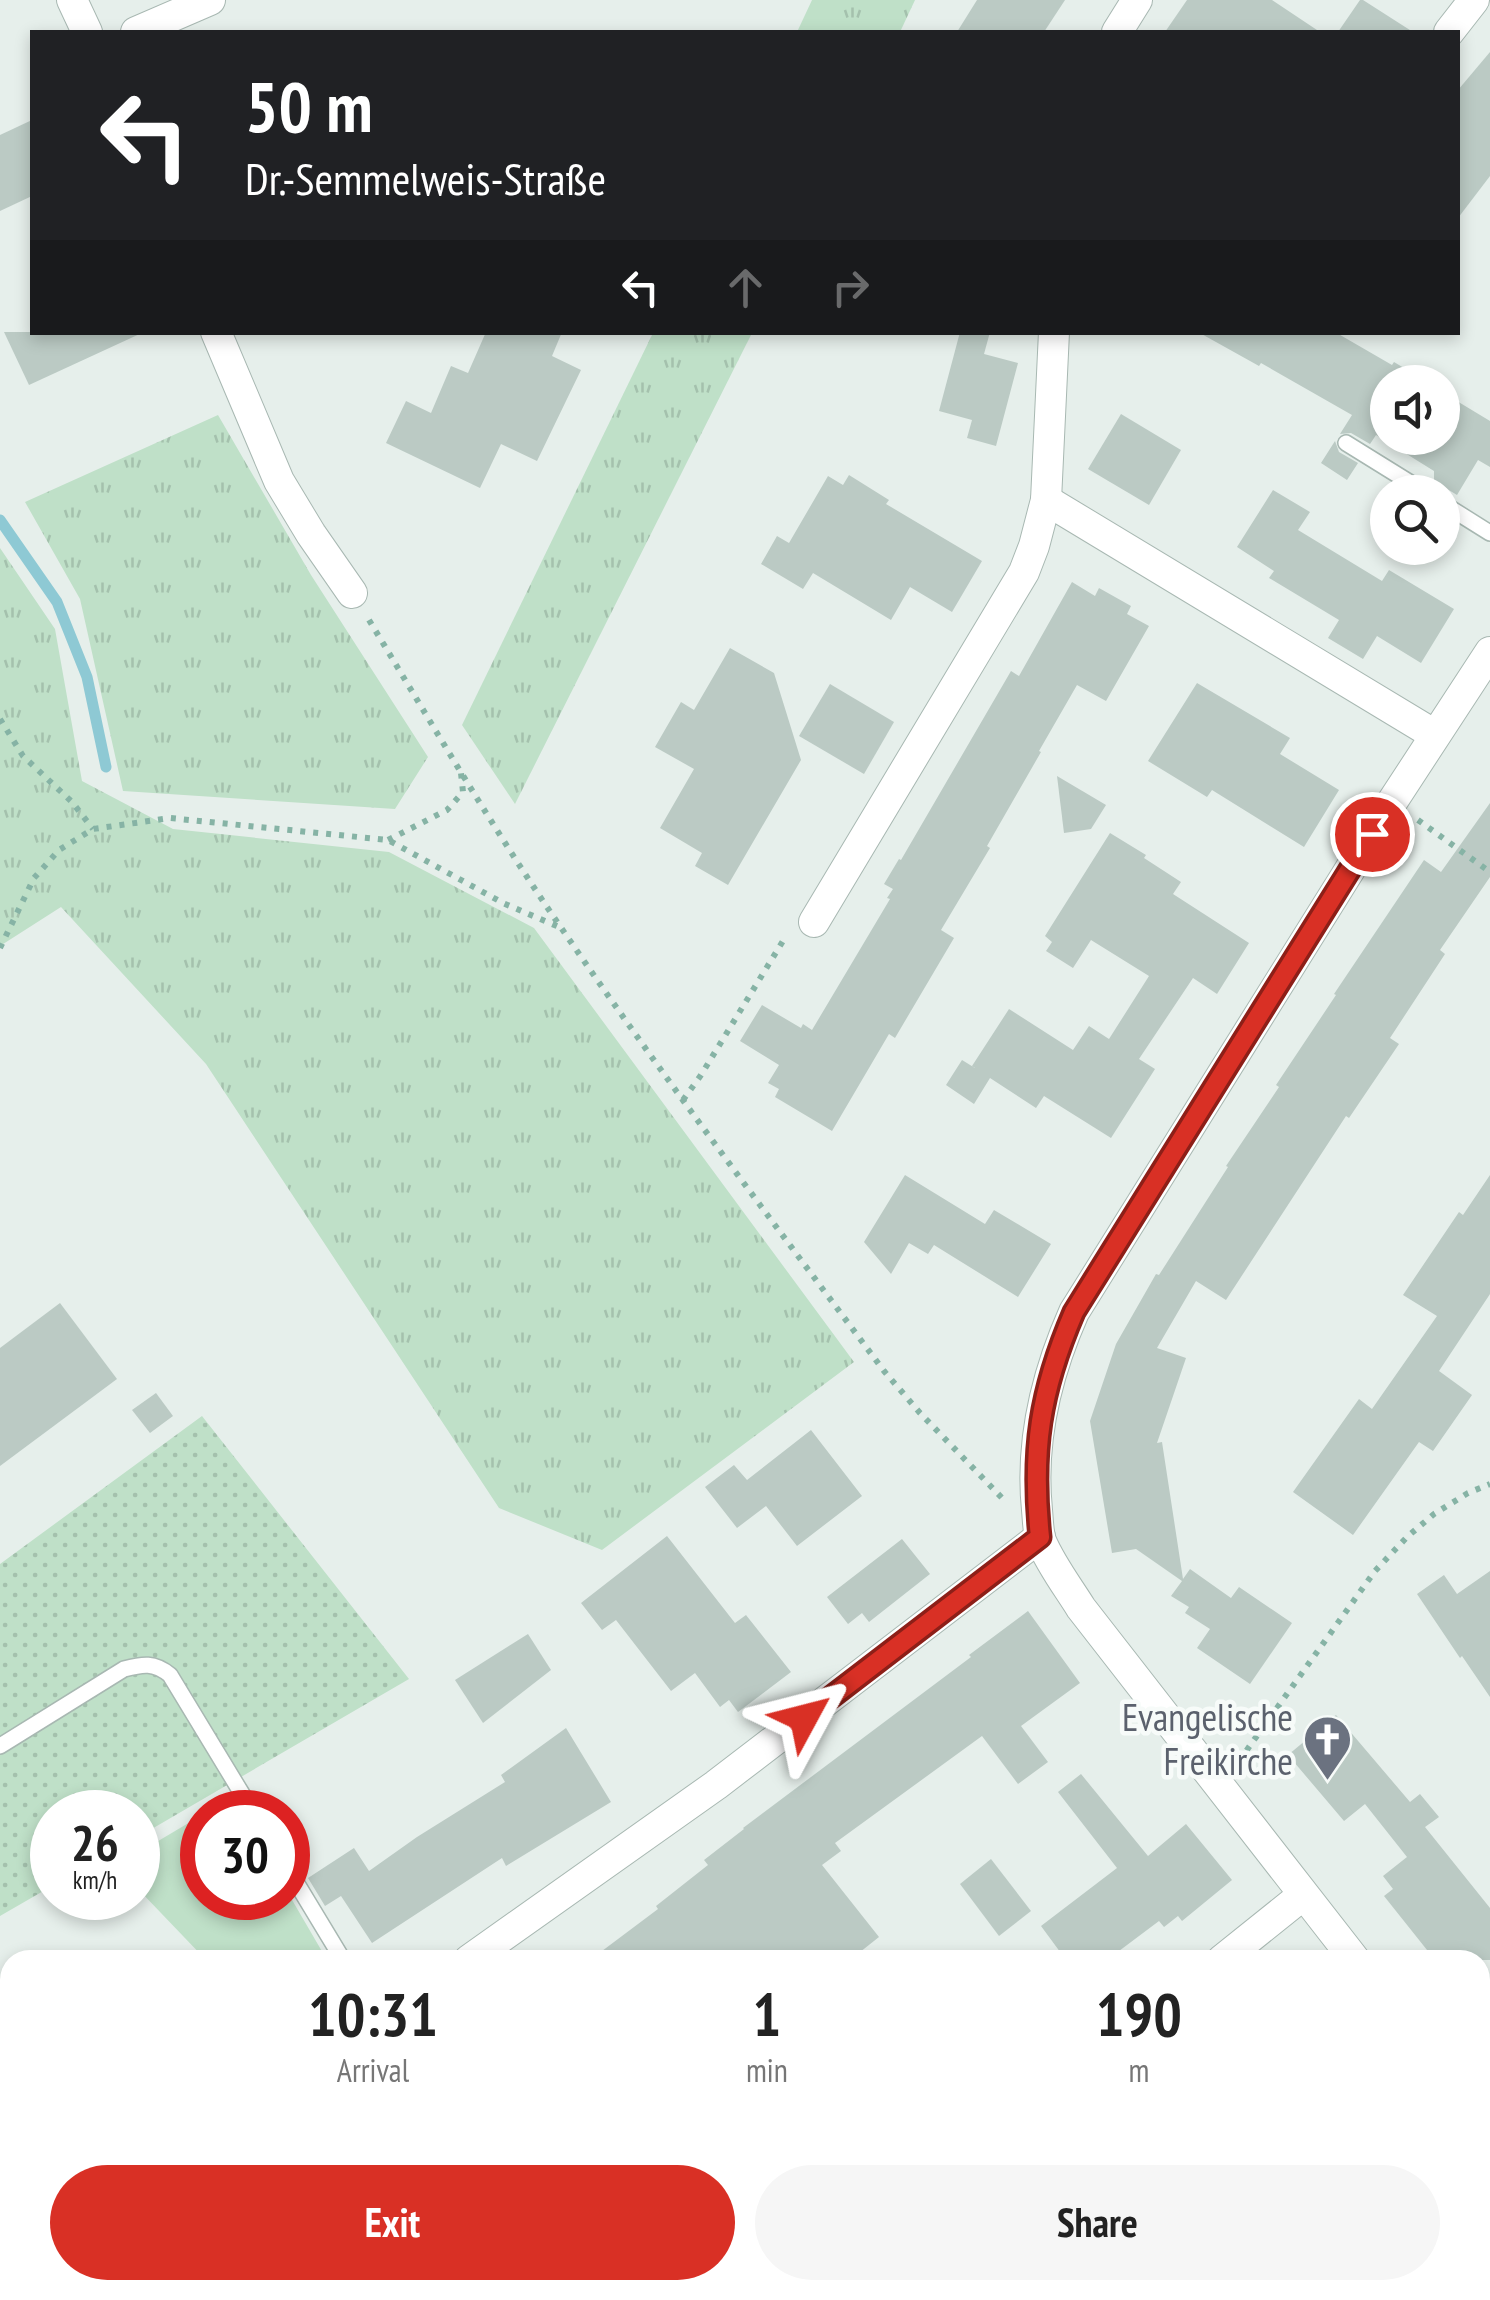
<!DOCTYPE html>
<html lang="en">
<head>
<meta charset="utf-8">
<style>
  body { margin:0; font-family:"PT Sans Narrow",sans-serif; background:#f6f6f6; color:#222; height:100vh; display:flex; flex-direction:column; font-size:38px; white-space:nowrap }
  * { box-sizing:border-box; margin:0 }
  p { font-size:32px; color:#767676 }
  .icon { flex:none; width:55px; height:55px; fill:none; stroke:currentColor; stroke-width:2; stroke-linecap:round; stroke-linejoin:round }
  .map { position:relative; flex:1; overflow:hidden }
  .sheet { position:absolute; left:0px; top:1950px; width:1490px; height:350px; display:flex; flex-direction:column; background:#fff; border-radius:30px 30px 0 0; box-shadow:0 5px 15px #0003 }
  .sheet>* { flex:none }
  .banner { position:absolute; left:30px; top:30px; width:1430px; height:305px; border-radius:0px; box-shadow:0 5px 15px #0003; background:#202124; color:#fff; overflow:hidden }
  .buttons { position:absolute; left:1370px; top:365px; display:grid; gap:20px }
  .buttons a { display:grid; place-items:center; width:90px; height:90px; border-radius:50%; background:#fff; box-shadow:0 5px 15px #0003; font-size:50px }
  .speed { position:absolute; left:30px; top:1790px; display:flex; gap:20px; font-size:50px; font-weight:700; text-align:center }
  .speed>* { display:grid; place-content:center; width:130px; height:130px; border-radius:50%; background:#fff; box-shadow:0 5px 15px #0003; line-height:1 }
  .speed small { font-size:25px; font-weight:400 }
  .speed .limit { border:15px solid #d22; background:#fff; color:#111 }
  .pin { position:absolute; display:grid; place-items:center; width:85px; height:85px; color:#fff; margin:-42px; border:5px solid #fff; border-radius:50%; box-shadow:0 2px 10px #0007 }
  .me { position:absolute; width:110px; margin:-55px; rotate:52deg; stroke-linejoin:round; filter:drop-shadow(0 0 8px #0008) }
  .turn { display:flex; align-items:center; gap:35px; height:210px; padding:0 50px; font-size:45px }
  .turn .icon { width:130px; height:130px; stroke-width:2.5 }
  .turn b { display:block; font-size:70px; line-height:85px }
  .lanes { display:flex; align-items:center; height:95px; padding:0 50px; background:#0003; justify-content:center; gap:50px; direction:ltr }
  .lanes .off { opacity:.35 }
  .eta { display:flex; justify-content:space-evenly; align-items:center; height:170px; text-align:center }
  .eta b { font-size:60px; font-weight:800; line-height:70px }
  .action { display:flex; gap:20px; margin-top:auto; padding:20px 50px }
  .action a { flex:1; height:115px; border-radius:60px; background:#d93025; color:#fff; font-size:40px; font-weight:800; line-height:115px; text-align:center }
  .action a+a { background:#f6f6f6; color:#222 }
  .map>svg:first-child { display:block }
  .grass { fill:url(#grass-tufts) }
  .park { fill:#bfe0c8 }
  .garden { fill:url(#garden-dots) }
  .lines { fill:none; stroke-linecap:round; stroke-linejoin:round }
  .stream { stroke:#8ec9d4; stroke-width:11 }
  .building { fill:#bbcac4 }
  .lane-casing { stroke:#a8b8b2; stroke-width:18 }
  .street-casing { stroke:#a8b8b2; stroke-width:32 }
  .path { stroke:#86b3a5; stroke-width:6; stroke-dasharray:5 8; stroke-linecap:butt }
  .lane { stroke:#fff; stroke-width:15 }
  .street { stroke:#fff; stroke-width:30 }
  .route-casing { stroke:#8d1f18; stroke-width:25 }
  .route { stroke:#d93025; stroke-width:18 }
  .labels { text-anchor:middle; stroke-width:9; stroke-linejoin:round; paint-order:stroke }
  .worship-label { font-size:38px; fill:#5b616d; stroke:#f7fbf9; text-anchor:end }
</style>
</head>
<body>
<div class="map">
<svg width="1490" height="2300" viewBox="0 0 1490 2300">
  <defs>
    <pattern id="grass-tufts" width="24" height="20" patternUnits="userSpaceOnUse" patternTransform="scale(2.5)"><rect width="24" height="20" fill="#bfe0c8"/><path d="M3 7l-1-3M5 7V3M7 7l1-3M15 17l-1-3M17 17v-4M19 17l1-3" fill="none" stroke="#a4c1ad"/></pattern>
    <pattern id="garden-dots" width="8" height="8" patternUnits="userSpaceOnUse" patternTransform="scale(2.5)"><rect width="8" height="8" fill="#bfe0c8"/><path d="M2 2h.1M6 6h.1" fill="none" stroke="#a4c1ad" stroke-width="1.8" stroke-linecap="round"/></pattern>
  </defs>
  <rect width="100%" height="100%" fill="#e6efeb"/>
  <g class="grass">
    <polygon points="812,0 915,0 900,32 797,32"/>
    <polygon points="653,333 752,333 515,804 462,725"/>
    <polygon points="218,415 311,575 428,757 395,809 123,791 80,599 25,502"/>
    <polygon points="0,548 55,629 82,781 173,829 389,852 534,928 854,1362 602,1550 499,1508 206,1064 61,907 0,946"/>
  </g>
  <polygon class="park" points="202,1815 202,1898 288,1898 288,1893 327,1960 206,1960 138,1889 138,1853"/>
  <polygon class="garden" points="202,1416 409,1679 138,1837 138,1812 52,1812 52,1886 0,1916 0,1564"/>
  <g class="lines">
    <polyline class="stream" points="0,520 57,602 87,677 106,767"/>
  </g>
  <g class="building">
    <polygon points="977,0 1065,0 1044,32 957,32"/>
    <polygon points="1187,0 1272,0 1320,32 1165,32"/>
    <polygon points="1360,0 1363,0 1413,32 1338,32"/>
    <polygon points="1490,52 1490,176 1458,218 1458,90"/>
    <polygon points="32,120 32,196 0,211 0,135"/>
    <polygon points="4,332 144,332 29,385"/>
    <polygon points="486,332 562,332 552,356 581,370 537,461 501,444 480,488 386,443 406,401 431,413 451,366 468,373"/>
    <polygon points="960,332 990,332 984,354 1018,363 996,446 967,438 972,420 939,411"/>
    <polygon points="1198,332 1335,332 1392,365 1394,362 1427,382 1388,382 1388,438 1442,438 1442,392 1490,421 1490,467 1478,460 1457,495 1434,481 1434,471 1376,435 1370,444 1351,433 1340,434 1352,415 1261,363 1259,366"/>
    <polygon points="1121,414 1181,450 1149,505 1088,469"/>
    <polygon points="1335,441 1339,452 1358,463 1347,480 1321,463"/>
    <polygon points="849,475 889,500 886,504 982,561 952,612 910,587 891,620 813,573 803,589 761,564 777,536 789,543 828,476 843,485"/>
    <polygon points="1273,490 1310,512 1298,530 1382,581 1389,570 1454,609 1421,663 1377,636 1363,659 1328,638 1339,620 1269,578 1274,571 1237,547"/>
    <polygon points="1072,582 1095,596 1099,588 1131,606 1127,614 1149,626 1106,701 1077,685 1039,751 1041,752 987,846 990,848 941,930 954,938 895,1038 889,1034 832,1131 775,1097 779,1089 768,1083 779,1065 740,1041 762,1005 801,1028 803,1024 812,1030 890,899 887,898 893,889 884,884 899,859 901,860 1011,671 1019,676"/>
    <polygon points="730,648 774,673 801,760 728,885 695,866 702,853 660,828 694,769 655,747 681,702 694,710"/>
    <polygon points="1197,683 1290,738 1280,754 1339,790 1304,847 1212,790 1207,797 1148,761"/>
    <polygon points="830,684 894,722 864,774 799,736"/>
    <polygon points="1057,776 1106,805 1091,829 1064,833"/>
    <polygon points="1490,803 1490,877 1440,950 1445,954 1390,1038 1399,1044 1349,1118 1346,1116 1226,1300 1196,1281 1157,1348 1186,1358 1157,1443 1162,1442 1183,1579 1190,1569 1231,1598 1239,1587 1292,1623 1250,1684 1197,1648 1210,1629 1185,1613 1189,1607 1171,1596 1182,1581 1136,1549 1112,1553 1090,1421 1116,1344 1156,1274 1159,1275 1228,1167 1226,1166 1279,1087 1276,1085 1336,995 1334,994 1424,860 1441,872"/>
    <polygon points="1110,833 1146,855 1144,858 1181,882 1173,894 1249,943 1217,994 1193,978 1139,1059 1155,1069 1111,1138 1044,1096 1036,1108 990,1078 974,1104 946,1085 962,1060 975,1068 972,1066 1009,1009 1073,1050 1089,1026 1109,1039 1149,976 1091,940 1073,968 1046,951 1052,942 1045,936"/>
    <polygon points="905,1175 985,1224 994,1210 1051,1244 1018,1297 934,1245 928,1254 909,1243 891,1274 864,1242"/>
    <polygon points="1490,1175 1490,1294 1439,1371 1472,1395 1433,1451 1419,1442 1353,1535 1293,1492 1359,1399 1372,1409 1437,1316 1403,1295 1459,1212 1463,1215"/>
    <polygon points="60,1303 117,1379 0,1466 0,1348"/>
    <polygon points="156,1393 173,1416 150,1433 132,1410"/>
    <polygon points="811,1430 862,1496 797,1546 766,1506 737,1528 705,1487 734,1465 747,1480"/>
    <polygon points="667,1536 735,1623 746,1615 791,1672 738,1712 729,1700 720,1707 695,1673 671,1691 616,1620 602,1630 581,1603"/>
    <polygon points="902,1539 930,1574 869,1622 862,1613 848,1624 827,1597"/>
    <polygon points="1490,1571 1490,1697 1462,1656 1460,1658 1417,1594 1444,1575 1457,1594"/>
    <polygon points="1028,1611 1080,1683 1021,1726 1048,1762 1018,1784 982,1736 835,1843 841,1851 822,1865 879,1937 850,1960 590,1960 658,1909 656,1906 708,1865 704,1860 744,1829 743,1828 971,1657 969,1655"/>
    <polygon points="528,1634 551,1670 483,1723 455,1680"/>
    <polygon points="1336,1715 1410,1802 1420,1794 1439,1817 1425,1827 1490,1908 1490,1960 1435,1960 1384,1896 1393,1889 1383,1876 1407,1857 1365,1804 1344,1821 1288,1755"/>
    <polygon points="566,1728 611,1802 506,1866 502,1858 372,1943 341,1896 325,1906 308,1878 354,1848 369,1871 417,1837 505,1782 501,1775"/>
    <polygon points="1081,1774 1148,1856 1186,1824 1232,1880 1182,1921 1178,1916 1164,1927 1159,1921 1107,1960 1066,1960 1041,1926 1117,1868 1058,1792"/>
    <polygon points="991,1859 1031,1911 999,1936 960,1884"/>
  </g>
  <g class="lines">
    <defs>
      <g id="lane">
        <polyline points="1346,443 1425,492"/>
        <polyline points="1442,503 1490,533"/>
        <path d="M0 1746 124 1669C143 1664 154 1662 170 1675L253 1812"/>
        <polyline points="288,1869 343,1960"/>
      </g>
      <g id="street">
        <polyline points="72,0 87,32"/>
        <polyline points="136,32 210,0"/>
        <polyline points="1117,32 1137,0"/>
        <polyline points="1449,32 1474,0"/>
        <polyline points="216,332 279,481 311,534 352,593"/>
        <polyline points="1046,500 1435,735"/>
        <polyline points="814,922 1024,572 1034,546 1046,500 1054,332"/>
        <polyline points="469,1960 716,1785 1040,1537"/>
        <polyline points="1222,1960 1303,1895"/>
        <path d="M1355 1960 1081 1608C1068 1587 1051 1565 1041 1541 1038 1532 1038 1520 1037 1510 1030 1441 1046 1375 1074 1312L1392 802 1490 652"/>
        <polyline points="1480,2117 1490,2129"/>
        <polyline points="0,2206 10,2196"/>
        <polyline points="1080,2290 1088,2300"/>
        <polyline points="784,2300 797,2290"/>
      </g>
    </defs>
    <use href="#lane" class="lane-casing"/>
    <use href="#street" class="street-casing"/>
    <g class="path">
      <path d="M369 620C432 724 493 829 562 929 665 1080 775 1225 884 1371L920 1413 1004 1500"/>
      <polyline points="0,719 23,756 72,802 93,829"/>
      <polyline points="1418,820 1490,872"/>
      <polyline points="388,840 447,810 463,792 461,773"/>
      <polyline points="0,948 34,878 59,850 93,829 170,818 388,840 503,903 559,927"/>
      <polyline points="683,1100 701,1075 786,936"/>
      <polyline points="1239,1761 1375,1571 1407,1537 1434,1514 1468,1493 1490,1484"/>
      <polyline points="587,2290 595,2300"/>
    </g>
    <use href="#lane" class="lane"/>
    <use href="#street" class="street"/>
  </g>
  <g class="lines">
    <defs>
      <path id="route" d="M804 1718 1040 1537C1031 1451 1040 1391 1074 1312L1372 834"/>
    </defs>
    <use href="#route" class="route-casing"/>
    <use href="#route" class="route"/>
  </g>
  <defs>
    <symbol id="church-pin" viewBox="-11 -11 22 30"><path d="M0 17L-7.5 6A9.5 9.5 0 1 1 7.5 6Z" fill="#6b7280" stroke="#f7fbf9"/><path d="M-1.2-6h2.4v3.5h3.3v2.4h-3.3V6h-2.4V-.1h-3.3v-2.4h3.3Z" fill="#fff"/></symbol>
  </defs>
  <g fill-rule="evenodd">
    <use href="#church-pin" x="1300" y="1712" width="55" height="75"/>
  </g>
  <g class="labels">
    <g class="worship-label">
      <text x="1293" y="1731">Evangelische<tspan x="1293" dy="44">Freikirche</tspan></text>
    </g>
  </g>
</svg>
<div class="buttons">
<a><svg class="icon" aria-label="sound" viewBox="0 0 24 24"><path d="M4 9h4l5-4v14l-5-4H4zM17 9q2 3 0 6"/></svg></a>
<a><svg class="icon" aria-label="search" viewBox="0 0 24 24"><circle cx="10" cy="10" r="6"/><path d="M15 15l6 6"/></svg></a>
</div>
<div class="speed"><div>26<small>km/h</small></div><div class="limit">30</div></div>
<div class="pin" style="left:1372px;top:834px;background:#d93025"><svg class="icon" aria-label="arrive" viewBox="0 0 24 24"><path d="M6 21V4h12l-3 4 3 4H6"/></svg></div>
<svg class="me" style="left:804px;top:1718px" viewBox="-20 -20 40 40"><path d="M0-17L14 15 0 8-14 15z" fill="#d93025" stroke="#fff" stroke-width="4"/></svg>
<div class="banner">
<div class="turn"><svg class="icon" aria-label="left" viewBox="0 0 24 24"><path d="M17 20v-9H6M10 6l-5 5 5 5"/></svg><div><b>50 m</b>Dr.-Semmelweis-Straße</div></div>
<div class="lanes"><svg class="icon" aria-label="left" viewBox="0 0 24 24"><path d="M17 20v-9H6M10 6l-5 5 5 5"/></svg><svg class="icon off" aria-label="ahead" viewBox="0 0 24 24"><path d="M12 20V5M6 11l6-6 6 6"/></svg><svg class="icon off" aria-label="right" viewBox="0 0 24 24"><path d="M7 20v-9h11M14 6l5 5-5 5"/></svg></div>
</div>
<section class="sheet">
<div class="eta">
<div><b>10:31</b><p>Arrival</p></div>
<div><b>1</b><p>min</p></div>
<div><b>190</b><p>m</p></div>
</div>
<div class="action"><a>Exit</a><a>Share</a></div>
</section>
</div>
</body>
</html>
